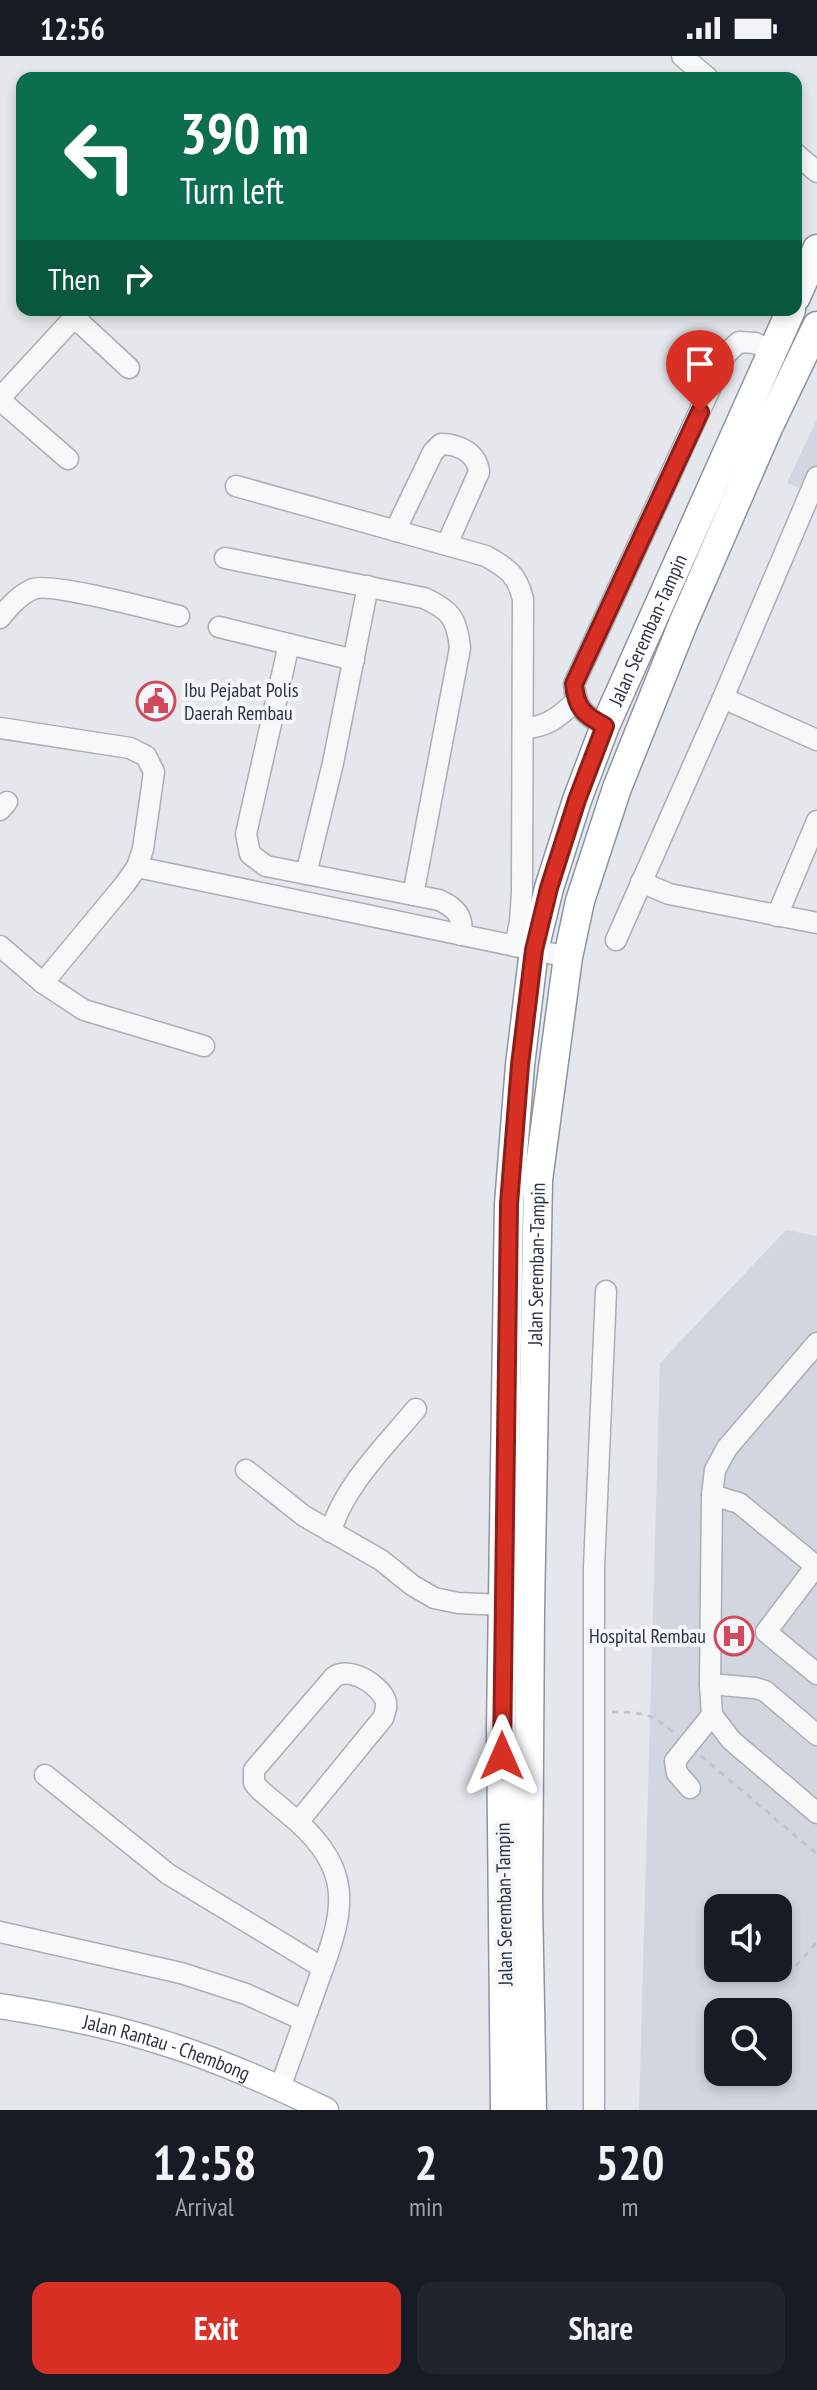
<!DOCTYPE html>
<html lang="en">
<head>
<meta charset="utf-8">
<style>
  body { margin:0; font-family:"PT Sans Narrow",sans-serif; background:#20242c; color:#f1f3f6; height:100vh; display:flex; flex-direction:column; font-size:30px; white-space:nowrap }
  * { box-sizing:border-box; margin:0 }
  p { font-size:26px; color:#9ea1a6 }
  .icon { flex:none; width:44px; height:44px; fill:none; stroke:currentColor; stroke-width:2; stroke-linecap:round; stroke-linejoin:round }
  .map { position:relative; height:2054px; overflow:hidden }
  .drawer { display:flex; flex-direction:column; background:#171b24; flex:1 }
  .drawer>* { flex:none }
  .hud { position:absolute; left:16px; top:16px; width:786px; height:244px; border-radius:16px; box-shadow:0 4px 12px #0003; background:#0b6e4f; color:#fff; overflow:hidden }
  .tools { position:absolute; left:704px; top:1838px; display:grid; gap:16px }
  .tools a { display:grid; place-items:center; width:88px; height:88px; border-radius:16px; background:#171b24; box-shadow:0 4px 12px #0003; font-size:40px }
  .pin { position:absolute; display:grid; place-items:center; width:68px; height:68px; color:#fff; margin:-82px -34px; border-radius:50% 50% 50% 0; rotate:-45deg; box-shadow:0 0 8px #0007 }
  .pin .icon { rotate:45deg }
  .me { position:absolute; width:88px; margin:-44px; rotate:0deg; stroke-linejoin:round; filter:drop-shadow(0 0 6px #0008) }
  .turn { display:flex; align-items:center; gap:28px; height:168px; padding:0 32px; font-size:36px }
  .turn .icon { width:104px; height:104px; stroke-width:2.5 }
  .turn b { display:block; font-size:56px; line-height:68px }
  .then { display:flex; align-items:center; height:76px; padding:0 32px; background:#0003; gap:16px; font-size:30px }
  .eta { display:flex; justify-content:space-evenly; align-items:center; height:136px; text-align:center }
  .eta b { font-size:48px; font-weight:800; line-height:56px }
  .button { display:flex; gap:16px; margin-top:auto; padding:16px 32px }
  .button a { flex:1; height:92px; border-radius:16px; background:#d93025; color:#fff; font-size:32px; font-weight:800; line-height:92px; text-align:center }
  .button a+a { background:#20242c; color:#f1f3f6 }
  .status { display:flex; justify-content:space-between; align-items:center; height:56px; padding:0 40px; background:#171b24; direction:ltr }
  .status svg { height:22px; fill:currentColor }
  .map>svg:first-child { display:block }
  .built { fill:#d2d6de; fill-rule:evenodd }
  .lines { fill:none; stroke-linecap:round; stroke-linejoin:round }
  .minor-casing { stroke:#a9aeb7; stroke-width:23 }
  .major-casing { stroke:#a3abb8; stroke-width:27 }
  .highway-casing { stroke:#8b94a3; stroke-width:31 }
  .path { stroke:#c2c5cb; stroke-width:3; stroke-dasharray:6 6; stroke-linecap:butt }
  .minor { stroke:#f7f8fa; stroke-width:20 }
  .major { stroke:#fff; stroke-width:24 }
  .highway { stroke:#fff; stroke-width:28 }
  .route-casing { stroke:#8d1f18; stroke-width:20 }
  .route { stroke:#d93025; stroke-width:14 }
  .labels { text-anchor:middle; stroke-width:8; stroke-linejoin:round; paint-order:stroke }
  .street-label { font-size:20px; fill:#2b3445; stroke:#f4f6f9 }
  .poi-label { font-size:20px; fill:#2b3445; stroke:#f4f6f9; text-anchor:start }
</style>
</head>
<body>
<div class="status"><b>12:56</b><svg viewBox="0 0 49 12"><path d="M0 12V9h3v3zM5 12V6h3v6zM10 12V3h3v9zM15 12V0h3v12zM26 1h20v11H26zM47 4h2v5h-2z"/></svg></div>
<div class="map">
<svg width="817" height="2054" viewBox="0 0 817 2054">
  <rect width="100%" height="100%" fill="#e4e7ec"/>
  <g class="built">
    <polygon points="817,363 817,439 787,427"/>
    <path d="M786 1174 817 1180V2054H639L660 1307ZM718 1852H778V1912H718ZM718 1956H778V2016H718Z"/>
  </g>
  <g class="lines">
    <defs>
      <g id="minor">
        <polyline points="682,0 708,22"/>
        <polyline points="796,98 817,116"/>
        <polyline points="74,261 129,312"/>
        <polyline points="0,342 81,254"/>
        <polyline points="0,344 68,403"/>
        <path d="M236 430 486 500C507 512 517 518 523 543L522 836 520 866 515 890"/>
        <path d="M395 475 433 396 441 388C459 388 477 397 479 416L447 488"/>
        <path d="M225 502 424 542C451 554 457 563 460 592L413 839"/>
        <path d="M0 562C9 551 19 539 33 533 50 526 154 554 179 560"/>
        <polyline points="219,571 354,604"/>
        <path d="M289 588 246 778 250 798 266 810 439 844C456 852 464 860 461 879"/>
        <polyline points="723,642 817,684"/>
        <path d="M605 670C584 659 576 652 574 628L726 298 739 286 755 287 773 295"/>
        <polyline points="0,672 130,692 146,700 154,716 143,793 137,811 125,828 43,927"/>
        <path d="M523 672C546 672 559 661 576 645"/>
        <polyline points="0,754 7,746"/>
        <polyline points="137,811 568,901"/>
        <polyline points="306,818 333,707 368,530"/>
        <polyline points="641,826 669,838 817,867"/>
        <polyline points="777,860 817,765"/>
        <polyline points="616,884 723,642 817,421"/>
        <polyline points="0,890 43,927 84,954 204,990"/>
        <polyline points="817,1287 727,1392 715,1414 712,1439 710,1628 712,1659 731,1684 817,1757"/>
        <polyline points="246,1414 304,1460 381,1504 412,1529 434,1542 458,1547 503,1549"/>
        <polyline points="712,1439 739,1447 817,1511"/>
        <path d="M331 1476C342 1432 387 1388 416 1353"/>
        <polyline points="816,1510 766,1576 817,1618"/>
        <polyline points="710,1628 755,1632 765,1635 817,1679"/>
        <polyline points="45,1719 168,1818 323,1912 280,2032"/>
        <polyline points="690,1732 677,1717 675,1705 712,1659"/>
        <path d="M298 1766 260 1734 254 1727V1714L334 1621C350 1610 378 1628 385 1643 388 1650 385 1656 383 1662L298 1766C350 1813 346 1850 323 1912"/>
        <polyline points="0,1876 181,1917 246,1938 303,1964"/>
        <polyline points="594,2054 594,1512 606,1235"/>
      </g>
      <g id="major">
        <path id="s1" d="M0 1950C58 1959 117 1971 173 1990 226 2007 276 2030 326 2054"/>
      </g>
      <g id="highway">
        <polyline points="796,241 817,193"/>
        <path id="s2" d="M505 2054 501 1672 509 1148 520 1009 534 894 549 832 577 744 605 670 791 254"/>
        <path id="s3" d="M532 2054 528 1846 530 1554 538 1124 568 901 580 845 617 732 684 565 768 372 817 270"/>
      </g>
    </defs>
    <use href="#minor" class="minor-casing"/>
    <use href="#major" class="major-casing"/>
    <use href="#highway" class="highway-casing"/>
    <g class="path">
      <path d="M612 1656C642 1656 651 1657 674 1677"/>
      <polyline points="701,1700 817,1798"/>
      <polyline points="788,1919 817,1886"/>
    </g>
    <use href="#minor" class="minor"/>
    <use href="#major" class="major"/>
    <use href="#highway" class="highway"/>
  </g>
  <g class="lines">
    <defs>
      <path id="route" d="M502 1700 509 1148 520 1009 534 894 549 832 577 744 605 670C584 659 576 652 574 628L700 356"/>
    </defs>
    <use href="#route" class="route-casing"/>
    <use href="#route" class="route"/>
  </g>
  <defs>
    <symbol id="civic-ring" viewBox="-11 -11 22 22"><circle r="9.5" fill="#f4f6f9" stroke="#d1495b" stroke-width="1.5"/><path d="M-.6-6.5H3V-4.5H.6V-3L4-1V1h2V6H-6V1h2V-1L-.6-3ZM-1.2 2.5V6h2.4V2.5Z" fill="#d1495b"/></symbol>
    <symbol id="hospital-ring" viewBox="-11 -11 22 22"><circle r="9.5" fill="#f4f6f9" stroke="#d1495b" stroke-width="1.5"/><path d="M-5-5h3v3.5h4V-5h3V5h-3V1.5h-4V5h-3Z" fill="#d1495b"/></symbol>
  </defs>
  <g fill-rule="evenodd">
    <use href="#civic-ring" x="134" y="623" width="44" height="44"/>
    <use href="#hospital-ring" x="712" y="1558" width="44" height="44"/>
  </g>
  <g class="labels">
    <g class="street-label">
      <text dy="7" stroke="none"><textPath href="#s2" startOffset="1502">Jalan Seremban-Tampin</textPath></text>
      <text dy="7" stroke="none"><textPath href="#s3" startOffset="846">Jalan Seremban-Tampin</textPath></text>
      <text transform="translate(504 1848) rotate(-91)" y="7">Jalan Seremban-Tampin</text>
      <text dy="7" stroke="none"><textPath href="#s1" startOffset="172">Jalan Rantau - Chembong</textPath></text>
    </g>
    <g class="poi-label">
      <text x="184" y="641">Ibu Pejabat Polis<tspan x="184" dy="23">Daerah Rembau</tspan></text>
      <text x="706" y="1587" text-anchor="end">Hospital Rembau</text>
    </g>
  </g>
</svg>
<div class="tools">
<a><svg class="icon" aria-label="sound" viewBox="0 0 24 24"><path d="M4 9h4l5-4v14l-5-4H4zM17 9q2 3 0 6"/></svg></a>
<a><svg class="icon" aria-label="search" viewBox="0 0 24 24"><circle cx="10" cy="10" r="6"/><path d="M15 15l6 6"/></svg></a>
</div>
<div class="pin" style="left:700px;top:356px;background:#d93025"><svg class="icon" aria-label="arrive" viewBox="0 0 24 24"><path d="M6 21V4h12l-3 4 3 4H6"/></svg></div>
<svg class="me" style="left:502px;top:1700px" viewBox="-20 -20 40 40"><path d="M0-17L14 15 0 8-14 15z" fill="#d93025" stroke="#fff" stroke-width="4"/></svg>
<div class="hud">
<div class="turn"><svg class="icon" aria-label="left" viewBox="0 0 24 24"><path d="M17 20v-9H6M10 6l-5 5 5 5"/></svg><div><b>390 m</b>Turn left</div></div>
<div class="then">Then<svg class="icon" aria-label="right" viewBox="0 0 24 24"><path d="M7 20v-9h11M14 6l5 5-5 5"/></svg></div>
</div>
</div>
<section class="drawer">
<div class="eta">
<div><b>12:58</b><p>Arrival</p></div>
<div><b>2</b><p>min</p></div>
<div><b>520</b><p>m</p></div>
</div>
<div class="button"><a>Exit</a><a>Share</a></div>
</section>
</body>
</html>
